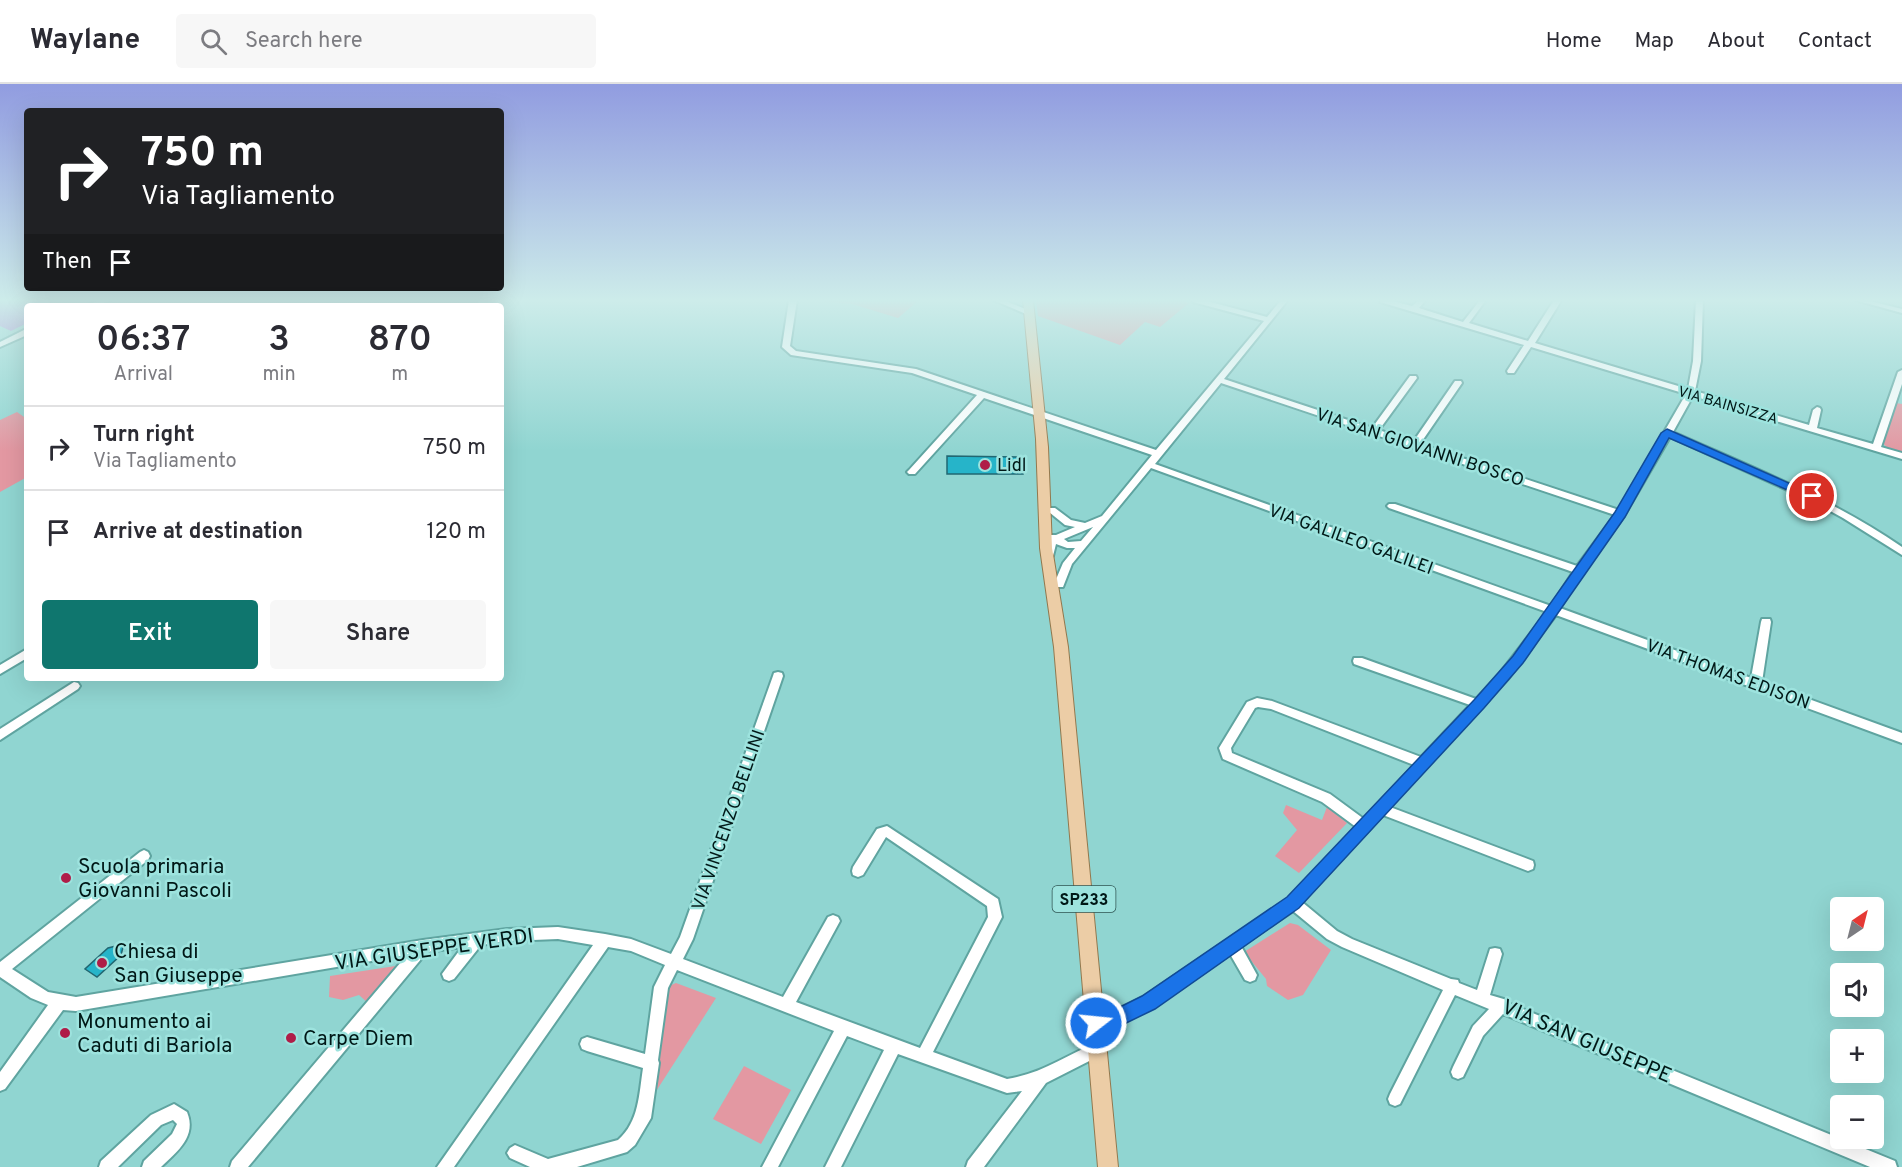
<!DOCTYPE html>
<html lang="en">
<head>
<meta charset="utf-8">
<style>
  body { margin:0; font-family:Overpass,sans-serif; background:#f7f7f7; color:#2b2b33; height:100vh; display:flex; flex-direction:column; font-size:22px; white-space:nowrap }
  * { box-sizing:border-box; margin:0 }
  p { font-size:20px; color:#7c7c81 }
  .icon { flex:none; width:33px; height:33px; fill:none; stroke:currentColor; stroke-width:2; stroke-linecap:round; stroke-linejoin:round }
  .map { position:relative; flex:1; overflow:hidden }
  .drawer { position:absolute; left:24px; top:219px; width:480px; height:378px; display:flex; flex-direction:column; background:#fff; border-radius:6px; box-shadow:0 6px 24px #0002 }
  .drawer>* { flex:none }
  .guide { position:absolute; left:24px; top:24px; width:480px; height:183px; border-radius:6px; box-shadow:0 6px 24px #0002; background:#202124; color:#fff; overflow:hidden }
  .needle { width:39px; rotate:35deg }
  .fabs { position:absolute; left:1830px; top:813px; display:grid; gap:12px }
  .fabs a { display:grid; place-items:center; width:54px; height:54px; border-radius:6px; background:#fff; box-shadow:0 6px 24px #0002; font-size:30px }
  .pin { position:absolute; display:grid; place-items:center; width:51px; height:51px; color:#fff; margin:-26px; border:3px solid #fff; border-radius:50%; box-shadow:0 2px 6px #0007 }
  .me { position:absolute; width:66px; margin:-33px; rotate:74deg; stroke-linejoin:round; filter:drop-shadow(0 0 4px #0008) }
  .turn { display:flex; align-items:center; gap:21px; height:126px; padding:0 18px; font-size:27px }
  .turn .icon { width:78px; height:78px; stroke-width:2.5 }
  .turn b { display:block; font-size:42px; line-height:51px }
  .then { display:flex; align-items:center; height:57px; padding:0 18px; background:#0003; gap:12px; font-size:22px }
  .eta { display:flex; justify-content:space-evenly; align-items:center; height:102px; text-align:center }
  .eta b { font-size:36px; font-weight:600; line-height:42px }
  .action { display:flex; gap:12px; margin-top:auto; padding:12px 18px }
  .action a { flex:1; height:69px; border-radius:6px; background:#0f766e; color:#fff; font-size:24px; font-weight:600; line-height:69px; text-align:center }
  .action a+a { background:#f7f7f7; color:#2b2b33 }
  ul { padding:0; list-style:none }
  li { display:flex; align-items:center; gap:18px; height:84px; padding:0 18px; border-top:2px solid #e1e1e2 }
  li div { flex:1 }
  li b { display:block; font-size:22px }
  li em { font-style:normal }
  header { display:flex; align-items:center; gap:36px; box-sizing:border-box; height:84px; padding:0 30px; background:#fff; border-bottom:2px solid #e1e1e2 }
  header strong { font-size:28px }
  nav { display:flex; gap:33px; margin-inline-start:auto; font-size:21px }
  .search { width:420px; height:54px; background:#f7f7f7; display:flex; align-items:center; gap:15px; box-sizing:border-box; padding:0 21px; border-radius:6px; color:#7c7c81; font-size:22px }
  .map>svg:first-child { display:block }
  .green { fill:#e398a2 }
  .water { fill:#b078d5 }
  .building { fill:#26b4c9; stroke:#216772; stroke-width:1.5 }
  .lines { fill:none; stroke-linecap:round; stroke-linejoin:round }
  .minor-casing { stroke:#5fa4a0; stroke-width:4 }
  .major-casing { stroke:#92784e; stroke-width:2 }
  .minor { fill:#fff; fill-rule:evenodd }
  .major { fill:#eccda6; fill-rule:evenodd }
  .route { fill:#1a73e8; stroke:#114b97; stroke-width:1.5 }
  .poi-dot { fill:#af1d48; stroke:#9de3de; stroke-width:2 }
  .labels { text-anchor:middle; stroke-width:5; stroke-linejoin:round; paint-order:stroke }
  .far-street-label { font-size:15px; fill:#001817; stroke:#9de3de }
  .shield { fill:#9de3de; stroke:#2f5553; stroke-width:1.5 }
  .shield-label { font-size:16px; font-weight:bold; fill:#001817 }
  .street-label { font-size:18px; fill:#001817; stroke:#9de3de }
  .poi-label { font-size:18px; fill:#001817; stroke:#9de3de; text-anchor:start }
  .near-poi-label { font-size:21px; fill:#001817; stroke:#9de3de; text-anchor:start }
  .near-street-label { font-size:21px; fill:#001817; stroke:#9de3de }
</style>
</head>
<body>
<header>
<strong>Waylane</strong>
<div class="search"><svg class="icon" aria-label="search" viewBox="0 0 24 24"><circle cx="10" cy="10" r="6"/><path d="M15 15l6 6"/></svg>Search here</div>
<nav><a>Home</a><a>Map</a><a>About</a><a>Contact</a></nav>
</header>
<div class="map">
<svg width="1902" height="1083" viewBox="0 0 1902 1083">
  <rect width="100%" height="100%" fill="#90d5d1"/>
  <g class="green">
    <polygon points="807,216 919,216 898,234 852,220"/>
    <polygon points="1036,216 1183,216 1189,219 1160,243 1145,238 1120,261 1038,232"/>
    <polygon points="1896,319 1902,320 1902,370 1889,366 1882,358"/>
    <polygon points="17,328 27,335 27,393 0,408 0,336"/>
    <polygon points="1286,721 1322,736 1327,723 1347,739 1299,789 1275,772 1297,746 1283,729"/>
    <polygon points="1290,839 1298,841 1331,866 1303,911 1288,916 1267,902 1266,895 1244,868"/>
    <polygon points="402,881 369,920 359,911 343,916 329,913 330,892"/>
    <polygon points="676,899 716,914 653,1012 669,902"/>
    <polygon points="744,982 791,1006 761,1060 713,1035"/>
  </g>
  <polygon class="water" points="0,216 46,216 61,222 27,222 27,239 11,247 0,242"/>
  <g class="building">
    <polygon points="947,372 1022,373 1023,390 947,390"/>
    <polygon points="120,861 123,863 121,871 97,893 85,885 108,864"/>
  </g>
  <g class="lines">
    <defs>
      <g id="minor">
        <polygon points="101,216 111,216 96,222 84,222"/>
        <path d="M789 216H797L790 262 796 267 916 285 1156 366 1264 237 1193 218V216H1203L1267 233 1281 216H1288L1224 295 1372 344 1410 292H1416L1417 294 1379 346 1413 358 1455 297H1461L1462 299 1420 360 1619 426 1686 310 1531 263 1514 289H1508L1507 287 1524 261 1380 218V216H1389L1412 222 1419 216H1426L1419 224 1463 238 1480 216H1486L1469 239 1528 257 1554 216H1560L1561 217 1535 259 1688 305 1693 277 1696 216H1703L1701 277 1695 307 1809 341 1813 326 1817 323 1820 324 1821 326 1817 344 1873 360 1898 288 1902 286V300L1881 363 1902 369V375L1693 312 1673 348C1751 383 1831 414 1902 463V471L1843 434 1814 418 1670 353 1624 432 1583 488 1560 524 1751 594 1761 538 1762 535H1770L1771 538 1762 598 1902 649V659L1556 531 1508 595 1390 723 1533 777 1534 781 1533 785 1528 787 1383 731 1302 818 1337 847 1352 855 1451 895 1458 896 1459 899 1477 906 1490 865 1495 864 1500 865 1502 870 1490 911 1507 916 1508 919 1895 1077 1897 1083H1870L1503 930 1483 952 1463 993 1458 995 1453 993 1451 988 1453 983 1473 942 1489 925 1455 911 1400 1020 1395 1022 1390 1020 1388 1015 1390 1010 1443 906 1342 863 1327 855 1293 827 1241 862 1257 891 1255 896 1250 898 1245 896 1230 870C1207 886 1117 955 1091 944L1089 939 1091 934 1116 926 1143 913 1288 815 1356 743 1322 718 1223 675 1219 664 1247 618 1257 614 1272 617 1421 673 1470 621 1354 580 1353 577 1354 574H1362L1476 615 1500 589 1547 528 1151 384 1072 480 1063 503H1055L1054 500 1063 479 1075 464H1067L1056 460 1053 472H1047L1045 460 1048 456 1046 453 1048 451H1056L1075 443 1065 441 1049 428 1047 426 1049 424H1055L1071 436 1085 439 1102 432 1152 371 984 314 915 390H909L907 388 909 386 977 311 912 289 791 271 782 263ZM1221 299 1615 431 1577 482 1395 420H1389L1387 422 1389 424 1573 488 1551 522 1155 380ZM1093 443 1081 457 1068 458 1064 455ZM1258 623 1271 625 1414 681 1364 735 1330 710 1232 669 1231 664 1255 624Z"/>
        <polygon points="993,216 1003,216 1033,228 1026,230"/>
        <polygon points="1855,216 1866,216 1902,225 1902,229"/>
        <polygon points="24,246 27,246 27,251 0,263 0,258"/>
        <polygon points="27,565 27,574 0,590 0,581"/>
        <path d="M778 588 782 589 783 592 693 855 683 875 783 913 828 833 833 831 838 833 840 837 796 918 920 964 988 833 987 822 886 753 863 791 858 793 853 791 852 787 853 783 877 745 887 742 998 815 1002 833 933 968 1007 995C1041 990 1067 971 1098 958L1103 960 1105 965 1103 970 1046 999 984 1083H966L968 1077 1022 1007 1007 1009 898 970 841 1083H825L884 966 847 952 778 1083H762L834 947 677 886 668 904 658 976 659 979 651 1034 635 1061 627 1068 577 1083H530L510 1074 507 1069 510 1064 515 1061 548 1075 618 1056C639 1038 639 1010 643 984L587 967 582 965 580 960 582 955 587 953 645 970 654 903 665 881 631 867 608 863 454 1083H437L593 861 558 855 507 857 481 861 454 895 449 897 444 895 442 890 462 863 427 868 248 1083H230L232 1077 407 871 76 927 63 926 5 1005 0 1007V988L48 921 31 914 0 893V878L140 768 144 766 148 768 150 772 148 776 12 885 48 908 76 913 423 856 507 845 558 843 605 850 631 855 671 870 680 853 773 592 774 589Z"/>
        <polygon points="74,598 78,599 80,602 78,605 0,656 0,645"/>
        <path d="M174 1020 187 1028C197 1052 178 1067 161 1083H142L144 1077 172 1050 177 1040 173 1036 161 1041 118 1083H99L101 1077 151 1031Z"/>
      </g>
      <polygon id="major" points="1023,216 1033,216 1048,363 1052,464 1068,563 1118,1083 1098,1083 1054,563 1040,464 1036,355"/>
    </defs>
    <use href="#minor" class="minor-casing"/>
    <use href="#major" class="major-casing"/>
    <use href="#minor" class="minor"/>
    <use href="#major" class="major"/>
  </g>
  <linearGradient id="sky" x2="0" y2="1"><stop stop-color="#919ce0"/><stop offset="0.59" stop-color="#cdecea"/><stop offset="1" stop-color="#cdecea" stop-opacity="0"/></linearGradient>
  <rect width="1902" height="367" fill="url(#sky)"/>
  <polygon class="route" points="1667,345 1818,412 1812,416 1808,415 1669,354 1625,433 1523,579 1484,624 1299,824 1155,925 1118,943 1096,948 1089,945 1086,939 1089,932 1116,925 1142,912 1287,813 1474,616 1513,572 1615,428 1661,349"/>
  <g class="poi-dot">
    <circle cx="985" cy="381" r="6"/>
    <circle cx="66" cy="794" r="6"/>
    <circle cx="102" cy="879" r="6"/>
    <circle cx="65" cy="949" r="6"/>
    <circle cx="291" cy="954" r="6"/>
  </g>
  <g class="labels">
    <g class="far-street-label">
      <text transform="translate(1728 321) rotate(16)" y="5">VIA BAINSIZZA</text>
    </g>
    <rect class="shield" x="1052.5" y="802" width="63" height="26" rx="4.5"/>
    <g class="shield-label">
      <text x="1084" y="821">SP233</text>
    </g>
    <g class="street-label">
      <text transform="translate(1420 363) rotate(18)" y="6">VIA SAN GIOVANNI BOSCO</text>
      <text transform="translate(1351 455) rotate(20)" y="6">VIA GALILEO GALILEI</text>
      <text transform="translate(1728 590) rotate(20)" y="6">VIA THOMAS EDISON</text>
      <text transform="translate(728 736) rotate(-71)" y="6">VIA VINCENZO BELLINI</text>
    </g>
    <g class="poi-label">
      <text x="997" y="387">Lidl</text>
    </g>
    <g class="near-poi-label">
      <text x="78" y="789">Scuola primaria<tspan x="78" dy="24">Giovanni Pascoli</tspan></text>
      <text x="114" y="874">Chiesa di<tspan x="114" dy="24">San Giuseppe</tspan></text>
      <text x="77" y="944">Monumento ai<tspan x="77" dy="24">Caduti di Bariola</tspan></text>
      <text x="303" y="961">Carpe Diem</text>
    </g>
    <g class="near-street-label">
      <text transform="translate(434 865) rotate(-8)" y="7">VIA GIUSEPPE VERDI</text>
      <text transform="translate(1587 957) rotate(23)" y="7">VIA SAN GIUSEPPE</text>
    </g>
  </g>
</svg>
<div class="fabs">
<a><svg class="needle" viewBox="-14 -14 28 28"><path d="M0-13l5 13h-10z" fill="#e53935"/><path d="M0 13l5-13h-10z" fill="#7c7c81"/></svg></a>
<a><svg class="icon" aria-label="sound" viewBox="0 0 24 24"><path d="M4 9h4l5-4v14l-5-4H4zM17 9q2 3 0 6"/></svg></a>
<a>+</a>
<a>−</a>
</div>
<div class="pin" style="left:1812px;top:412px;background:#d93025"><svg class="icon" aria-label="arrive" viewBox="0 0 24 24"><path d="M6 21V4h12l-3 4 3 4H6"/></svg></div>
<svg class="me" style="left:1096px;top:939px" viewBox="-20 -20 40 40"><circle r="17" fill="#1a73e8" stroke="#fff" stroke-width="3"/><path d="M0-11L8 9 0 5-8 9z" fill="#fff"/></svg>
<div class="guide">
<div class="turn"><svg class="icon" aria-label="right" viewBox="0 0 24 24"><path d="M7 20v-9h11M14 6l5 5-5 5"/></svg><div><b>750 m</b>Via Tagliamento</div></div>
<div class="then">Then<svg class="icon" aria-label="arrive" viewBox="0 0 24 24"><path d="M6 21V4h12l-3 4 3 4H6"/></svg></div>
</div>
<section class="drawer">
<div class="eta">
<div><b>06:37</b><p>Arrival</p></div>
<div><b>3</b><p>min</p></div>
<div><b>870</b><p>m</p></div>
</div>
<ul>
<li><svg class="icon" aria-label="right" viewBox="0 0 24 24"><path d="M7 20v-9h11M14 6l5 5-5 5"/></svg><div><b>Turn right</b><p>Via Tagliamento</p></div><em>750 m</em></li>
<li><svg class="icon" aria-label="arrive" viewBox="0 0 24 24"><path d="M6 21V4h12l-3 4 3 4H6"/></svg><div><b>Arrive at destination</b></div><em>120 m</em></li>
</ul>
<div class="action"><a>Exit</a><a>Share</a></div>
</section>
</div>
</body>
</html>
